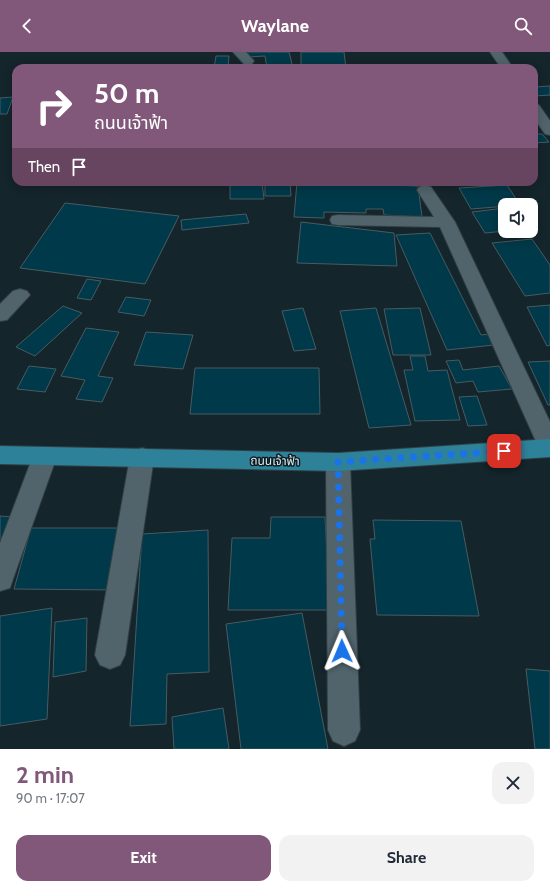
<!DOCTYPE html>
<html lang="en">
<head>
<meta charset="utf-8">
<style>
  body { margin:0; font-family:Cabin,"Noto Sans Thai",sans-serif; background:#f2f2f3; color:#1f2937; height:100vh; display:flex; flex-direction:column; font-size:15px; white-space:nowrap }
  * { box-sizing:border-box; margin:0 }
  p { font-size:13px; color:#747a83 }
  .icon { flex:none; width:22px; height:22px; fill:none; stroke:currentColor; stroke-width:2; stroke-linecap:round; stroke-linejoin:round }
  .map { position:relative; height:697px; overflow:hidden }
  .details { display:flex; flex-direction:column; background:#fff; flex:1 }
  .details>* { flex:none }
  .guide { position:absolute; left:12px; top:12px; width:526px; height:122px; border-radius:12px; box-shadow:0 2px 10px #0003; background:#81577a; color:#fff; overflow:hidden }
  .buttons { position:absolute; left:498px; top:146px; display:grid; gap:8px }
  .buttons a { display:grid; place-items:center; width:40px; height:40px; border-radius:8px; background:#fff; box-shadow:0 2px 10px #0003; font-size:20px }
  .pin { position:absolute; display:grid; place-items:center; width:34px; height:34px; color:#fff; margin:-17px; border-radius:8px; box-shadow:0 2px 6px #0006 }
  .me { position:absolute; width:44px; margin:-22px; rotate:359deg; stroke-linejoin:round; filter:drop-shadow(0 0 3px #0008) }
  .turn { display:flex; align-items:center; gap:14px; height:84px; padding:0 16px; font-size:18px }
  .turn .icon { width:52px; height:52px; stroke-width:2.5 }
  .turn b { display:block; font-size:28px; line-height:34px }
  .then { display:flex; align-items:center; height:38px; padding:0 16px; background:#0003; gap:8px; font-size:15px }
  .round { display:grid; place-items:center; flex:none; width:42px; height:42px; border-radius:12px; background:#f2f2f3 }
  .head { display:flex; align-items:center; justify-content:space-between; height:68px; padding:0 16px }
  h1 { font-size:24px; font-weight:800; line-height:30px; color:#81577a }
  .cta { display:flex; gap:8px; margin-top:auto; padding:8px 16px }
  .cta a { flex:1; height:46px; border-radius:12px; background:#81577a; color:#fff; font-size:16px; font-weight:800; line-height:46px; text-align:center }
  .cta a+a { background:#f2f2f3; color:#1f2937 }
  header { display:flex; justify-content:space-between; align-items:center; height:52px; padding:0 16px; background:#81577a; color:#fff; font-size:18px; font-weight:800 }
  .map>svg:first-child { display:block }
  .building { fill:#003949; stroke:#485b62 }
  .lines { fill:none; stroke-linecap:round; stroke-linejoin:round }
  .minor-casing { stroke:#323f44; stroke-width:2 }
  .major-casing { stroke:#323f44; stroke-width:2 }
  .minor { fill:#51646b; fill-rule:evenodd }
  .major { fill:#2d8199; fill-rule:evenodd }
  .route { stroke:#1a73e8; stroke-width:7; stroke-dasharray:0 12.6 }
  .labels { text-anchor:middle; stroke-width:3; stroke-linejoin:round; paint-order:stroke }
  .street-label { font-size:12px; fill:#e0ebef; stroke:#0b1c22 }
</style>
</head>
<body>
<header><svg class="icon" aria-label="back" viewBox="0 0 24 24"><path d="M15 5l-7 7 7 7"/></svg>Waylane<svg class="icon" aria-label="search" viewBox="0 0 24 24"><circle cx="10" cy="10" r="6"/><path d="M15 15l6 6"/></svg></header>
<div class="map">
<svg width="550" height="697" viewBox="0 0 550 697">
  <rect width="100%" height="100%" fill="#14252b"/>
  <g class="building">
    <polygon points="247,0 289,0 293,16 267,16 265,4 248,5"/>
    <polygon points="301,0 344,0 346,16 301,16"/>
    <polygon points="216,4 229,4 228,16 214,16"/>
    <polygon points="550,34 550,43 534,44 534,35"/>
    <polygon points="13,45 7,62 0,62 0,46"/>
    <polygon points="534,82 542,82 549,90 534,91"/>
    <polygon points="230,130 262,130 264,147 230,147"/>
    <polygon points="265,130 290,130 291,144 265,144"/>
    <polygon points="297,130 418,134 422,165 384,163 383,157 366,157 366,161 324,160 324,166 294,165"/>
    <polygon points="507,133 520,153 471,157 459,136"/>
    <polygon points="65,151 179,164 145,232 20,216"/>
    <polygon points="505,156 505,179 485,181 472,160"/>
    <polygon points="246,162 249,171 182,178 181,168"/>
    <polygon points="301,170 394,181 397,214 297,211"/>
    <polygon points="430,181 481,283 489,282 494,293 447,298 396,183"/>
    <polygon points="532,187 550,213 550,241 525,244 492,191"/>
    <polygon points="87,227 101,229 91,248 77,246"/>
    <polygon points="126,245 151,248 144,264 118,260"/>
    <polygon points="550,253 550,293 547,294 527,255"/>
    <polygon points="63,254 82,261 35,304 16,295"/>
    <polygon points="303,256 316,297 294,299 282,259"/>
    <polygon points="376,256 411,373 369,376 340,259"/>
    <polygon points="420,256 431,303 393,303 384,257"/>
    <polygon points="86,276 119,280 98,324 113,326 102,350 76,347 85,328 61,324"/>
    <polygon points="146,280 193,283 183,317 134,313"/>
    <polygon points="410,304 425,304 428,319 447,318 460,368 415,369 404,318 413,318"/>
    <polygon points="459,308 463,318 499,314 512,337 478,340 473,329 456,331 446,309"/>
    <polygon points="550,309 550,353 548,353 528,310"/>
    <polygon points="29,314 56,317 45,340 17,337"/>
    <polygon points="195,316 319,316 320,362 190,362"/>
    <polygon points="477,344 487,373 468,374 459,345"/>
    <polygon points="0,464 14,465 0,509"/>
    <polygon points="271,465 325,465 330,558 228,558 232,486 270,486"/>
    <polygon points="373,468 461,469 479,564 377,563 370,487 375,487"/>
    <polygon points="31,476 127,476 116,538 14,537"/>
    <polygon points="208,478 209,620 167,622 166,672 130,674 142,482"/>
    <polygon points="52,556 47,667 0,674 0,564"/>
    <polygon points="302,561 328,697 241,697 226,572"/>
    <polygon points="87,566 86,619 53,625 55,570"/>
    <polygon points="526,617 550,619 550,697 535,697"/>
    <polygon points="223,656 229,697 174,697 172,665"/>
  </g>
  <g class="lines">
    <defs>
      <g id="minor">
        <polygon points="233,0 246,0 254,9 252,12 244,12"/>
        <polygon points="490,0 502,0 513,16 501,16"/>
        <polygon points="534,52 539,53 550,69 550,83 545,82 534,66"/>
        <polygon points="425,133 431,135 455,170 550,370 550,403 542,400 538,394 440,175 338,173 332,172 330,168 332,164 338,163 434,165 417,138 419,135"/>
        <polygon points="20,237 27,239 30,243 7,268 0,269 0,252 13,239"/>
        <polygon points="45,395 53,397 57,404 13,527 10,536 0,539 0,491 33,404 37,397"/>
        <polygon points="142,396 150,398 154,405 125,603 120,613 110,617 100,613 95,603 130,405 134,398"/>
        <polygon points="338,401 346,403 350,410 360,678 355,689 344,694 333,689 328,678 326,410 330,403"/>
      </g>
      <polygon id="major" points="550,387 550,405 338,419 0,412 0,394 338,401"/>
    </defs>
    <use href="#minor" class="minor-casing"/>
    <use href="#major" class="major-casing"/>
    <use href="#minor" class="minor"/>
    <use href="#major" class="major"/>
  </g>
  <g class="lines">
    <polyline class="route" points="342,599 338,410 504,399"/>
  </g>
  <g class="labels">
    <g class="street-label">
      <text transform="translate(275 409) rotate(1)" y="4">ถนนเจ้าฟ้า</text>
    </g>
  </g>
</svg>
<div class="buttons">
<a><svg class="icon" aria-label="sound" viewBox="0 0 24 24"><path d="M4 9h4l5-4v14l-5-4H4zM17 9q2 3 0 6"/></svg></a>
</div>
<div class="pin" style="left:504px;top:399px;background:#d93025"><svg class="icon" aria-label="arrive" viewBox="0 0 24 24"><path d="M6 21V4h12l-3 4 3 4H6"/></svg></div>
<svg class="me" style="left:342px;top:599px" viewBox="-20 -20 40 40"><path d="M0-17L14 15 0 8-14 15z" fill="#1a73e8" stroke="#fff" stroke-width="4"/></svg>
<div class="guide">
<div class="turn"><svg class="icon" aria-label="right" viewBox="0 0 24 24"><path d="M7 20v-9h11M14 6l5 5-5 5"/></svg><div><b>50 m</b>ถนนเจ้าฟ้า</div></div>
<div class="then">Then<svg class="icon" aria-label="arrive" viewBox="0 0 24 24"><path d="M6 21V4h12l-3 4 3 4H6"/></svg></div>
</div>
</div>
<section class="details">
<div class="head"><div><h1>2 min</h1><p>90 m · 17:07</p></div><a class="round"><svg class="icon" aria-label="close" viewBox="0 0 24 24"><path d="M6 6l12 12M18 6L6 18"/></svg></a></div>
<div class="cta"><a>Exit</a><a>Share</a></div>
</section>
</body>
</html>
